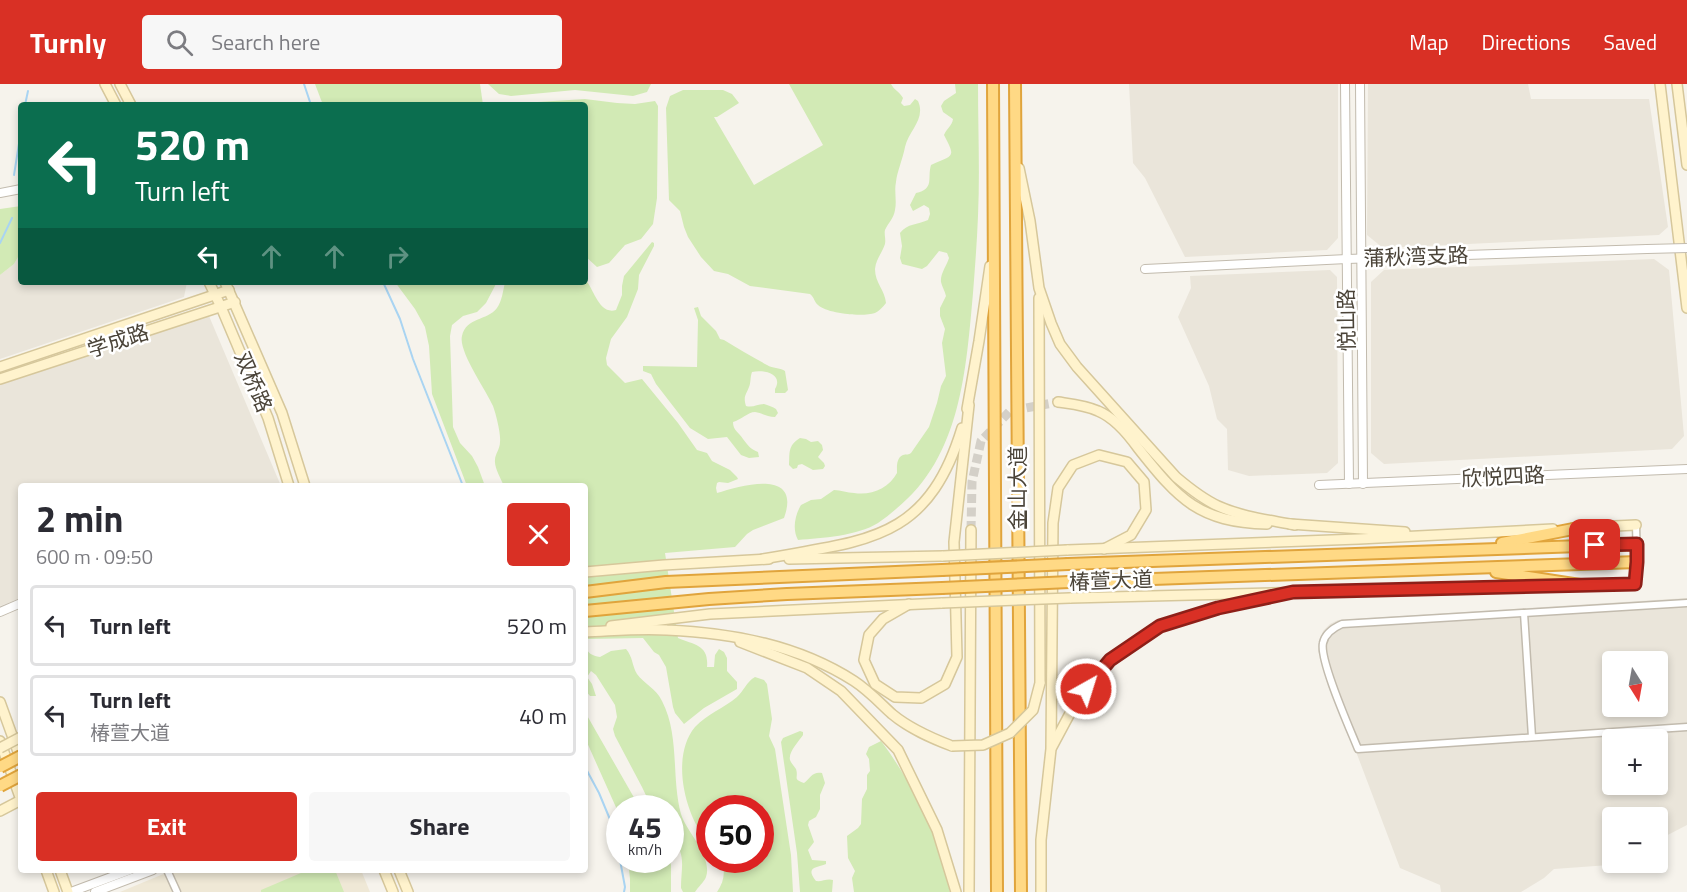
<!DOCTYPE html>
<html lang="en">
<head>
<meta charset="utf-8">
<style>
  body { margin:0; font-family:"Titillium Web","Noto Sans SC",sans-serif; background:#f7f7f7; color:#2b2b33; height:100vh; display:flex; flex-direction:column; font-size:22px; white-space:nowrap }
  * { box-sizing:border-box; margin:0 }
  p { font-size:20px; color:#7c7c81 }
  .icon { flex:none; width:33px; height:33px; fill:none; stroke:currentColor; stroke-width:2; stroke-linecap:round; stroke-linejoin:round }
  .map { position:relative; flex:1; overflow:hidden }
  .drawer { position:absolute; left:18px; top:399px; width:570px; height:390px; display:flex; flex-direction:column; background:#fff; border-radius:6px; box-shadow:0 3px 9px #0003 }
  .drawer>* { flex:none }
  .guide { position:absolute; left:18px; top:18px; width:570px; height:183px; border-radius:6px; box-shadow:0 3px 9px #0003; background:#0b6e4f; color:#fff; overflow:hidden }
  .needle { width:39px; rotate:169deg }
  .tools { position:absolute; left:1602px; top:567px; display:grid; gap:12px }
  .tools a { display:grid; place-items:center; width:66px; height:66px; border-radius:6px; background:#fff; box-shadow:0 3px 9px #0003; font-size:30px }
  .speed { position:absolute; left:606px; top:711px; display:flex; gap:12px; font-size:30px; font-weight:700; text-align:center }
  .speed>* { display:grid; place-content:center; width:78px; height:78px; border-radius:50%; background:#fff; box-shadow:0 3px 9px #0003; line-height:1 }
  .speed small { font-size:15px; font-weight:400 }
  .speed .limit { border:9px solid #d22; background:#fff; color:#111 }
  .pin { position:absolute; display:grid; place-items:center; width:51px; height:51px; color:#fff; margin:-26px; border-radius:12px; box-shadow:0 3px 9px #0006 }
  .me { position:absolute; width:66px; margin:-33px; rotate:39deg; stroke-linejoin:round; filter:drop-shadow(0 0 4px #0008) }
  .turn { display:flex; align-items:center; gap:21px; height:126px; padding:0 18px; font-size:27px }
  .turn .icon { width:78px; height:78px; stroke-width:2.5 }
  .turn b { display:block; font-size:42px; line-height:51px }
  .lanes { display:flex; align-items:center; height:57px; padding:0 18px; background:#0003; justify-content:center; gap:30px; direction:ltr }
  .lanes .off { opacity:.35 }
  .round { display:grid; place-items:center; flex:none; width:63px; height:63px; border-radius:6px; background:#f7f7f7 }
  .head { display:flex; align-items:center; justify-content:space-between; height:102px; padding:0 18px }
  h1 { font-size:36px; font-weight:700; line-height:45px }
  .cta { display:flex; gap:12px; margin-top:auto; padding:12px 18px }
  .cta a { flex:1; height:69px; border-radius:6px; background:#d93025; color:#fff; font-size:24px; font-weight:700; line-height:69px; text-align:center }
  .cta a+a { background:#f7f7f7; color:#2b2b33 }
  ul { padding:0; list-style:none }
  li { display:flex; align-items:center; gap:18px; height:81px; margin:0 12px 9px; padding:0 6px; border:3px solid #e1e1e2; border-radius:6px }
  li div { flex:1 }
  li b { display:block; font-size:22px }
  li em { font-style:normal }
  header { display:flex; align-items:center; gap:36px; box-sizing:border-box; height:84px; padding:0 30px; background:#d93025; color:#fff }
  header strong { font-size:28px }
  nav { display:flex; gap:33px; margin-inline-start:auto; font-size:21px }
  .search { width:420px; height:54px; background:#f7f7f7; display:flex; align-items:center; gap:15px; box-sizing:border-box; padding:0 21px; border-radius:6px; color:#7c7c81; font-size:22px }
  .map>svg:first-child { display:block }
  .residential { fill:#eae5da; fill-rule:evenodd }
  .education { fill:#efe8d6 }
  .green { fill:#d2eab5 }
  .lines { fill:none; stroke-linecap:round; stroke-linejoin:round }
  .stream { stroke:#a9d4f2; stroke-width:2 }
  .secondary-tunnel { stroke:#d4d0c8; stroke-width:9; stroke-dasharray:9 4.5; stroke-linecap:butt }
  .minor-casing { stroke:#c2bbae; stroke-width:9 }
  .tertiary-casing { stroke:#c2bbae; stroke-width:10 }
  .secondary-casing { stroke:#d6c79b; stroke-width:12 }
  .trunk-casing { stroke:#e0a43c; stroke-width:14 }
  .minor { stroke:#fff; stroke-width:6 }
  .tertiary { stroke:#fff; stroke-width:8 }
  .secondary { stroke:#fff3cd; stroke-width:9 }
  .trunk { stroke:#ffd985; stroke-width:10 }
  .tertiary-bridge-casing { stroke:#c2bbae; stroke-width:10; stroke-linecap:butt }
  .secondary-bridge-casing { stroke:#d6c79b; stroke-width:12; stroke-linecap:butt }
  .trunk-bridge-casing { stroke:#e0a43c; stroke-width:14; stroke-linecap:butt }
  .tertiary-bridge { stroke:#fff; stroke-width:8 }
  .secondary-bridge { stroke:#fff3cd; stroke-width:9 }
  .trunk-bridge { stroke:#ffd985; stroke-width:10 }
  .route-casing { stroke:#8d1f18; stroke-width:15 }
  .route { stroke:#d93025; stroke-width:10 }
  .labels { text-anchor:middle; stroke-width:5; stroke-linejoin:round; paint-order:stroke }
  .street-label { font-size:21px; fill:#4b4439; stroke:#fff }
</style>
</head>
<body>
<header>
<strong>Turnly</strong>
<div class="search"><svg class="icon" aria-label="search" viewBox="0 0 24 24"><circle cx="10" cy="10" r="6"/><path d="M15 15l6 6"/></svg>Search here</div>
<nav><a>Map</a><a>Directions</a><a>Saved</a></nav>
</header>
<div class="map">
<svg width="1687" height="808" viewBox="0 0 1687 808">
  <rect width="100%" height="100%" fill="#f6f3ec"/>
  <g class="residential">
    <polygon points="1129,0 1338,0 1338,154 1327,166 1185,173 1145,94 1133,79"/>
    <polygon points="1368,0 1528,0 1531,15 1649,15 1668,143 1659,151 1383,164 1367,151"/>
    <polygon points="21,168 21,198 187,198 184,213 0,275 0,191 14,180"/>
    <polygon points="1654,175 1669,186 1684,352 1672,365 1384,380 1371,369 1371,198 1384,186"/>
    <polygon points="1330,186 1337,193 1338,379 1327,389 1249,392 1228,386 1227,345 1217,335 1209,302 1178,233 1191,204 1190,192"/>
    <polygon points="209,232 281,402 21,402 21,514 0,522 0,298 113,260 148,252"/>
    <path d="M1687 514V741L1658 756V734H1612V778L1626 779 1623 780 1554 785 1544 794 1521 808H1441L1440 801 1400 784 1318 567 1323 547 1330 540 1338 536ZM1612 578H1658V622H1612ZM1612 656H1658V700H1612Z"/>
  </g>
  <polygon class="education" points="173,786 361,786 370,808 120,808"/>
  <g class="green">
    <polygon points="315,0 480,0 483,21 323,21"/>
    <polygon points="488,0 651,0 647,8 633,12 575,6 511,12 499,10"/>
    <path d="M789 0H891C894 6 900 8 903 14L901 19 904 22 910 21 915 15 918 17C926 35 909 46 905 63 903 74 897 88 896 98 894 107 897 117 895 126 894 134 888 139 885 146 884 150 886 155 885 160 882 169 876 175 875 185 875 199 885 206 886 219 883 223 879 227 875 229 863 233 828 230 818 221 814 218 815 214 810 210L750 202 728 190 714 187 701 173 688 153 684 143 680 127 669 116 666 24 670 12 683 6H723L732 10 739 19 717 33H714L754 101 823 61Z"/>
    <path d="M955 0H978C978 44 980 88 978 132 977 158 975 183 973 209 966 286 961 373 896 425 890 430 884 435 878 439 857 452 822 454 798 456 792 445 795 431 801 421L811 416 821 415 834 406C841 406 847 409 854 409 871 412 889 404 897 389 897 383 896 374 903 371 906 370 909 371 911 369L929 343 937 319 941 302 946 292 942 259 945 245 940 232V224L946 212C945 207 942 203 941 198 940 190 947 181 949 174L947 169 939 167 927 182 922 185 902 180 900 174 902 162 900 149C908 139 917 141 928 136L930 130 929 124 924 121 913 127 910 121 916 109C935 105 927 94 931 81 954 71 956 74 944 51 947 44 952 42 953 35L943 28 941 22 944 17 956 9Z"/>
    <polygon points="585,15 617,19 635,20 655,17 658,22 657,114 653,140 641,155 625,161 609,179 597,183 585,172 585,21 520,21 522,19"/>
    <polygon points="21,122 21,168 14,180 0,191 0,125"/>
    <path d="M652 158 654 159V162L639 191 638 205 627 233 611 255 606 274 607 281 625 299 642 295 678 339 697 366 707 369 712 377 730 386 737 393 738 395 728 399 719 398 717 399 716 404 717 409C742 401 802 384 784 434L753 446 747 450 735 463 665 469 678 554C695 561 709 561 707 583H714L715 571 719 565 724 568 727 574V587L737 598V605L704 624 684 640 675 629 673 623 666 583 659 571 654 568 643 554 588 555 585 558V402H504C501 395 494 383 495 376 495 370 500 365 500 358 501 350 496 330 493 322 486 306 458 267 462 252 466 233 487 237 497 224 502 217 503 207 505 198H585V195C594 205 599 231 616 226L622 211V202L624 192Z"/>
    <polygon points="395,198 497,198 486,219 477,228 463,232 452,241 450,252 453,343 460,359 472,372 478,383 485,402 467,402 432,310 429,262 425,243 415,225"/>
    <path d="M698 223 701 232 716 247 720 255 724 256C738 265 753 273 767 281 773 285 779 283 785 287L788 306 785 309H775V305C784 290 763 285 752 288 750 293 751 299 749 303 746 311 743 312 746 322 753 324 757 320 764 320 768 321 773 323 776 325L778 329 775 333C767 333 762 329 755 328 748 328 741 336 733 338 733 347 739 348 743 355 748 361 750 365 758 368L759 373 749 374 741 371 727 353 708 355 690 344 656 300 651 290 643 287V282L697 283 698 236 694 224Z"/>
    <path d="M800 354 806 355 811 358 818 357 822 361 823 366 818 373 824 379 825 382 823 385 813 386 802 380 798 381 797 384 793 385 789 381C790 370 787 362 800 354Z"/>
    <path d="M585 561C587 569 592 572 600 573L611 567 626 565C633 573 632 582 637 590 644 600 656 604 662 617 680 652 671 693 681 730 686 747 713 773 706 793 704 798 698 803 695 808H683L681 804C681 782 687 771 671 752L670 724H652L642 703 615 652 613 645 617 633 615 621 596 591 591 587 587 593 592 600 596 612H590L585 606Z"/>
    <path d="M755 593 764 596 767 600 772 635 769 652 775 665 791 771 793 808H717C724 798 726 787 721 776H760V724H710L709 760C685 733 670 673 695 643 707 630 724 624 737 613 744 607 746 598 755 593Z"/>
    <polygon points="585,628 640,724 620,724 619,730 585,654"/>
    <path d="M800 647 803 648V651C799 657 788 668 790 676 791 679 794 682 796 685 799 694 792 695 804 699 810 694 813 687 822 689L825 699 820 711V725L816 733 809 737 808 741 814 758 808 766 812 776 826 777V780C816 784 805 783 816 797 822 798 827 794 833 796L832 808H800L797 769 781 658 783 654Z"/>
    <path d="M881 657C903 686 921 720 935 754 941 772 945 790 950 808H854L852 794 855 787 848 774 847 752 858 744 861 740 862 715 867 705V691L870 687 869 675 866 670 869 663Z"/>
    <polygon points="628,776 670,776 671,781 671,808 630,808 630,795"/>
    <polygon points="308,786 335,786 344,808 261,808 261,806"/>
  </g>
  <g class="lines">
    <g class="stream">
      <polyline points="304,0 311,21"/>
      <polyline points="25,21 28,7"/>
      <polyline points="14,91 21,47"/>
      <polyline points="0,159 12,134"/>
      <polyline points="383,198 400,235 413,275 463,402"/>
      <polyline points="585,683 599,709 614,745 620,775"/>
      <polyline points="620,776 625,803 624,808"/>
    </g>
    <polyline class="secondary-tunnel" points="971,446 972,398 981,357 1010,327 1058,318"/>
    <defs>
      <g id="minor">
        <polyline points="1635,500 1637,478 1636,441"/>
        <path d="M1687 519 1342 540C1333 544 1325 549 1323 559 1319 576 1350 645 1358 665L1687 643"/>
        <polyline points="1524,529 1532,653"/>
        <polyline points="167,786 177,808"/>
      </g>
      <g id="tertiary">
        <polyline points="1345,0 1349,400"/>
        <polyline points="1360,0 1363,400"/>
        <polyline points="0,109 21,105"/>
        <polyline points="1145,185 1347,175 1647,165"/>
        <polyline points="1319,401 1687,385"/>
        <polyline points="0,528 21,519"/>
        <polyline points="71,808 130,786"/>
        <polyline points="95,808 153,786"/>
      </g>
      <g id="secondary">
        <polyline points="105,0 116,21"/>
        <polyline points="120,0 131,21"/>
        <polyline points="1660,0 1687,224"/>
        <polyline points="1677,0 1687,81"/>
        <path d="M1019 84 1030 137 1039 204 1051 239 1060 260 1077 283 1176 393C1189 404 1203 415 1218 422 1242 433 1270 436 1295 441"/>
        <polyline points="209,198 221,223 268,334 289,402"/>
        <polyline points="225,198 282,329 305,402"/>
        <polyline points="1039,214 1040,599"/>
        <polyline points="0,283 229,206"/>
        <polyline points="0,295 235,218"/>
        <path d="M1058 318C1072 320 1085 321 1098 327 1115 334 1128 350 1138 364 1179 416 1199 438 1267 440"/>
        <polyline points="967,325 979,257 990,182"/>
        <polyline points="1290,440 1405,448"/>
        <polyline points="1573,444 1636,441"/>
        <polyline points="1067,466 1359,455 1553,445"/>
        <path d="M763 475C865 456 927 459 962 344"/>
        <polyline points="789,475 943,472"/>
        <polyline points="585,488 664,481 769,475"/>
        <polyline points="1070,514 1635,500"/>
        <polyline points="909,520 883,535 869,551 864,576 875,600 895,613 921,614 945,600 957,573 954,458 969,321"/>
        <polyline points="611,542 710,530 942,519"/>
        <path d="M585 548C612 547 640 544 667 546 733 549 798 561 854 597 868 606 880 619 892 630 910 645 931 654 952 662"/>
        <polyline points="740,558 807,584 841,607 898,666 937,746 956,808"/>
        <polyline points="0,618 21,676"/>
        <polyline points="0,657 21,716"/>
        <polyline points="1052,663 1075,620 1110,576 1160,542 1218,524 1271,513"/>
        <polyline points="0,727 21,716"/>
        <polyline points="46,786 54,808"/>
        <polyline points="60,786 68,808"/>
        <polyline points="384,786 393,808"/>
        <polyline points="399,786 408,808"/>
        <polyline points="969,808 971,446"/>
        <polyline points="1041,808 1041,756 1051,665 1053,439 1058,404 1073,381 1099,371 1127,378 1144,398 1146,426 1131,451 1104,465"/>
      </g>
      <g id="trunk">
        <polyline points="993,0 997,808"/>
        <polyline points="1015,0 1021,808"/>
        <polyline points="1502,459 1578,444"/>
        <polyline points="1068,480 1637,460"/>
        <polyline points="1496,488 1580,501"/>
        <polyline points="1069,498 1637,478"/>
        <polyline points="585,508 666,498 942,486"/>
        <polyline points="585,527 709,515 787,510 942,504"/>
      </g>
    </defs>
    <use href="#minor" class="minor-casing"/>
    <use href="#tertiary" class="tertiary-casing"/>
    <use href="#secondary" class="secondary-casing"/>
    <use href="#trunk" class="trunk-casing"/>
    <use href="#minor" class="minor"/>
    <use href="#tertiary" class="tertiary"/>
    <use href="#secondary" class="secondary"/>
    <use href="#trunk" class="trunk"/>
    <defs>
      <polyline id="tertiary-bridge" points="1647,165 1687,164"/>
      <g id="secondary-bridge">
        <polyline points="943,472 1067,466"/>
        <polyline points="942,519 1070,514"/>
        <polyline points="952,662 983,661 1010,649 1033,626 1040,599"/>
        <polyline points="0,664 21,653"/>
      </g>
      <g id="trunk-bridge">
        <polyline points="942,486 1068,480"/>
        <polyline points="942,504 1069,498"/>
        <polyline points="0,683 21,672"/>
        <polyline points="0,702 21,691"/>
      </g>
    </defs>
    <use href="#tertiary-bridge" class="tertiary-bridge-casing"/>
    <use href="#secondary-bridge" class="secondary-bridge-casing"/>
    <use href="#trunk-bridge" class="trunk-bridge-casing"/>
    <use href="#tertiary-bridge" class="tertiary-bridge"/>
    <use href="#secondary-bridge" class="secondary-bridge"/>
    <use href="#trunk-bridge" class="trunk-bridge"/>
  </g>
  <g class="lines">
    <defs>
      <polyline id="route" points="1086,605 1110,576 1160,542 1218,524 1293,508 1635,500 1637,478 1637,460 1595,461"/>
    </defs>
    <use href="#route" class="route-casing"/>
    <use href="#route" class="route"/>
  </g>
  <g class="labels">
    <g class="street-label">
      <text transform="translate(1416 173) rotate(-2)" y="7">蒲秋湾支路</text>
      <text transform="translate(1347 236) rotate(-91)" y="7">悦山路</text>
      <text transform="translate(118 257) rotate(-18)" y="7">学成路</text>
      <text transform="translate(253 298) rotate(67)" y="7">双桥路</text>
      <text transform="translate(1503 393) rotate(-3)" y="7">欣悦四路</text>
      <text transform="translate(1018 404) rotate(-90)" y="7">金山大道</text>
      <text transform="translate(1111 497) rotate(-2)" y="7">椿萱大道</text>
    </g>
  </g>
</svg>
<div class="tools">
<a><svg class="needle" viewBox="-14 -14 28 28"><path d="M0-13l5 13h-10z" fill="#e53935"/><path d="M0 13l5-13h-10z" fill="#7c7c81"/></svg></a>
<a>+</a>
<a>−</a>
</div>
<div class="speed"><div>45<small>km/h</small></div><div class="limit">50</div></div>
<div class="pin" style="left:1595px;top:461px;background:#d93025"><svg class="icon" aria-label="arrive" viewBox="0 0 24 24"><path d="M6 21V4h12l-3 4 3 4H6"/></svg></div>
<svg class="me" style="left:1086px;top:605px" viewBox="-20 -20 40 40"><circle r="17" fill="#d93025" stroke="#fff" stroke-width="3"/><path d="M0-11L8 9 0 5-8 9z" fill="#fff"/></svg>
<div class="guide">
<div class="turn"><svg class="icon" aria-label="left" viewBox="0 0 24 24"><path d="M17 20v-9H6M10 6l-5 5 5 5"/></svg><div><b>520 m</b>Turn left</div></div>
<div class="lanes"><svg class="icon" aria-label="left" viewBox="0 0 24 24"><path d="M17 20v-9H6M10 6l-5 5 5 5"/></svg><svg class="icon off" aria-label="ahead" viewBox="0 0 24 24"><path d="M12 20V5M6 11l6-6 6 6"/></svg><svg class="icon off" aria-label="ahead" viewBox="0 0 24 24"><path d="M12 20V5M6 11l6-6 6 6"/></svg><svg class="icon off" aria-label="right" viewBox="0 0 24 24"><path d="M7 20v-9h11M14 6l5 5-5 5"/></svg></div>
</div>
<section class="drawer">
<div class="head"><div><h1>2 min</h1><p>600 m · 09:50</p></div><a class="round" style="background:#d93025;color:#fff"><svg class="icon" aria-label="close" viewBox="0 0 24 24"><path d="M6 6l12 12M18 6L6 18"/></svg></a></div>
<ul>
<li><svg class="icon" aria-label="left" viewBox="0 0 24 24"><path d="M17 20v-9H6M10 6l-5 5 5 5"/></svg><div><b>Turn left</b></div><em>520 m</em></li>
<li><svg class="icon" aria-label="left" viewBox="0 0 24 24"><path d="M17 20v-9H6M10 6l-5 5 5 5"/></svg><div><b>Turn left</b><p>椿萱大道</p></div><em>40 m</em></li>
</ul>
<div class="cta"><a>Exit</a><a>Share</a></div>
</section>
</div>
</body>
</html>
